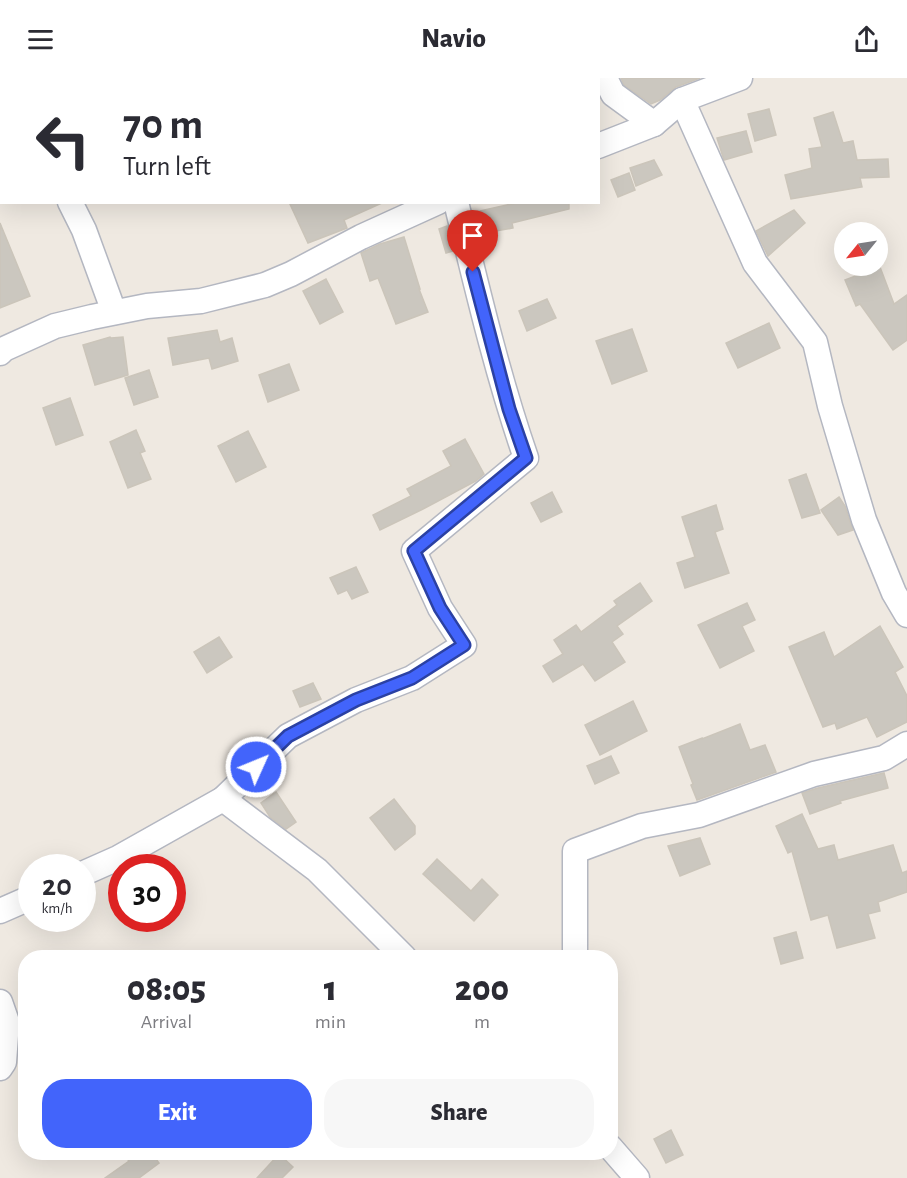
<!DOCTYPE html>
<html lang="en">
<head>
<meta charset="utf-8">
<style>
  body { margin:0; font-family:"Alegreya Sans",sans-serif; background:#f7f7f7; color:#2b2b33; height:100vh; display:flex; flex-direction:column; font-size:22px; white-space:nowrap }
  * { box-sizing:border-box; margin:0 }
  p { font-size:20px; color:#7c7c81 }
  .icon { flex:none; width:33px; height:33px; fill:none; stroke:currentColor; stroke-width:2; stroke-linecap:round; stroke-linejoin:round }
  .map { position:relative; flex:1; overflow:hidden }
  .sheet { position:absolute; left:18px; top:872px; width:600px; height:210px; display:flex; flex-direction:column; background:#fff; border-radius:24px; box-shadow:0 6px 24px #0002 }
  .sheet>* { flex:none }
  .top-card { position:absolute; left:0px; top:0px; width:600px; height:126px; box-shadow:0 6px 24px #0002; background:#fff; color:#2b2b33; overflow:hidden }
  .needle { width:39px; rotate:240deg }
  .tools { position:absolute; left:834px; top:144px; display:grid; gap:12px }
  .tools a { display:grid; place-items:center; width:54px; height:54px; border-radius:50%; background:#fff; box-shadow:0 6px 24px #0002; font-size:30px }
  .speed { position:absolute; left:18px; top:776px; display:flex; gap:12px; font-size:30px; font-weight:700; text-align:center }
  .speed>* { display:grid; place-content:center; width:78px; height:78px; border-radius:50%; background:#fff; box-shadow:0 6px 24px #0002; line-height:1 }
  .speed small { font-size:15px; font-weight:400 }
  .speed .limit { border:9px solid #d22; background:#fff; color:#111 }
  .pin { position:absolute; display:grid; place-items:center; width:51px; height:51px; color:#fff; margin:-62px -26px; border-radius:50% 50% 50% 0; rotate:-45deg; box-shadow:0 0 6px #0007 }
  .pin .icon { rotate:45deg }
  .me { position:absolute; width:66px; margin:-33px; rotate:46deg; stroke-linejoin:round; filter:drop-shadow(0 0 4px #0008) }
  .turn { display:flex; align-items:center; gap:21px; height:126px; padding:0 24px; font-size:27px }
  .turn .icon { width:78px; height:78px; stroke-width:2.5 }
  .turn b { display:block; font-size:42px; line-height:51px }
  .eta { display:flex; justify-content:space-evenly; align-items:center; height:102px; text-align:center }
  .eta b { font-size:36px; font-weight:800; line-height:42px }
  .primary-button { display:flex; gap:12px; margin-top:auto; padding:12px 24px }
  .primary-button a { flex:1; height:69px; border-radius:24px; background:#4264fb; color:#fff; font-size:24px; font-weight:800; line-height:69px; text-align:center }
  .primary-button a+a { background:#f7f7f7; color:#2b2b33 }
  header { display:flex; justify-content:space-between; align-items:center; height:78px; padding:0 24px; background:#fff; font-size:27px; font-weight:800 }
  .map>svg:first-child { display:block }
  .building { fill:#cbc7bf; stroke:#cbc5ba; stroke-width:1.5 }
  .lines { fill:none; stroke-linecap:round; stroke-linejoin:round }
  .minor-casing { stroke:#b4b7c1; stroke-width:27 }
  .minor { stroke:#fff; stroke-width:24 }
  .route-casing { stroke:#2b41a3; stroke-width:15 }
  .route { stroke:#4264fb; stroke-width:10 }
</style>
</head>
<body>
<header><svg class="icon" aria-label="menu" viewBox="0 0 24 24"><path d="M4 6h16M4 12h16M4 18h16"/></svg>Navio<svg class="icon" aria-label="share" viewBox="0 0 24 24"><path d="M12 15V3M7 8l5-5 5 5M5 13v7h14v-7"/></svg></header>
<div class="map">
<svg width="907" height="1100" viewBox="0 0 907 1100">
  <rect width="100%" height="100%" fill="#efe9e1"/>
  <g class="building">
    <polygon points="621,0 700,0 676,9 660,22 651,26 624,7"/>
    <polygon points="769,31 776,57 755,63 748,36"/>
    <polygon points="833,34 843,65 853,63 857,82 888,81 889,99 860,100 862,109 791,121 785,97 812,90 809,71 822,69 814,40"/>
    <polygon points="746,53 752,74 724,82 717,60"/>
    <polygon points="654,82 662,97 636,108 630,90"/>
    <polygon points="629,95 635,112 618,119 611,102"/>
    <polygon points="289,124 384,124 344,142 347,150 308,165"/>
    <polygon points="520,124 569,124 569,131 512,145 513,150 479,156 475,134"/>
    <polygon points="794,132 805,145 768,178 756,153"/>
    <polygon points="0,145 30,218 0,230"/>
    <polygon points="447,148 453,173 446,175 439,151"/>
    <polygon points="404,159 420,211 419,211 428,234 396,246 378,200 370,203 361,175 380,166"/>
    <polygon points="880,189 894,226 907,217 907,262 893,272 860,226 856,228 845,202"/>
    <polygon points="326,201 343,234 320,246 303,213"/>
    <polygon points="547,221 556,240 527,253 519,233"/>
    <polygon points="769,245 780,270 738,290 726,265"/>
    <polygon points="632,251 647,293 612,306 596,263"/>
    <polygon points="217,252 220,264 232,260 238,283 212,291 209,280 173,287 168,260"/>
    <polygon points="110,259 111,260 123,259 128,297 95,307 83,267"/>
    <polygon points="289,286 299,312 268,324 259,297"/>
    <polygon points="149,292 158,319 134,327 125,300"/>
    <polygon points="70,320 83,357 56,367 43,330"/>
    <polygon points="136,352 145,373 140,375 151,401 128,410 110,364"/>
    <polygon points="248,353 266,389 236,404 218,368"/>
    <polygon points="465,361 484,396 476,403 423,431 380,452 373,437 411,418 407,411 451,388 443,373"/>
    <polygon points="806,396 820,435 802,440 789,402"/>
    <polygon points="552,414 562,434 541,444 531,425"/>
    <polygon points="839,419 845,428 853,452 838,457 821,432"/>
    <polygon points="716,427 723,451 715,454 729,495 685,510 677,485 695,479 682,439"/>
    <polygon points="356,489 368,514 352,521 347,512 338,516 330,500"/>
    <polygon points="640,505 652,523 617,548 623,556 612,564 625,584 595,603 583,586 553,604 543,588 563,576 554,562 576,547 581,554 617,527 614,523"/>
    <polygon points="747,525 755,542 742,548 754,573 720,590 698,547"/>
    <polygon points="880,548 903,589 895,594 907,618 907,644 877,659 867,639 837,651 835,645 823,649 789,569 824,554 834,579"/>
    <polygon points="219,559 232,579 207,595 194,574"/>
    <polygon points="313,605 321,621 300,629 293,613"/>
    <polygon points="633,623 647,653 600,677 585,647"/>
    <polygon points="740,646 750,672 765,667 776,694 697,722 691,707 693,706 679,669 702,660 702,661"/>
    <polygon points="611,678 619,695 595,706 587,688"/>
    <polygon points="884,695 888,710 840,723 841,725 810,736 802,715 818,710"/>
    <polygon points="276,714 296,744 286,751 270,739 261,725"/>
    <polygon points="394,721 415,748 415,756 395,772 370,740"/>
    <polygon points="802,736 818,771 834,767 838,782 893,767 902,795 907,793 907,814 878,824 880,833 868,836 875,860 837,870 828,837 811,842 792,773 788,775 776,748"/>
    <polygon points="700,760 710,786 680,798 668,768"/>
    <polygon points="437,781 471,813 482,801 498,817 474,843 423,796"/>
    <polygon points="796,854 803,880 781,886 774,860"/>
    <polygon points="671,1052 683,1077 666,1085 654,1061"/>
    <polygon points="121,1074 151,1074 159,1085 139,1100 105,1100 129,1083"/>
    <polygon points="279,1076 293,1089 282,1100 257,1100"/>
  </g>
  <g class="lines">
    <defs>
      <g id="minor">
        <polyline points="7,0 8,2"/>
        <polyline points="605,0 613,16 654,46"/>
        <polyline points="682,22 755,185 815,264 830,328 864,442 894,515 907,537"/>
        <polyline points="598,68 654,46 682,22 740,0"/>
        <polyline points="70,124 84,152 114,234"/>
        <polyline points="0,275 4,271 55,248 92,239 147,228 201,223 265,207 291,196 361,159 438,124"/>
        <path d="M223 721 288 658 356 622 412 600 464 567 440 530 414 473 526 380C497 296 477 210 456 124"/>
        <polyline points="82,796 118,780 223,721 317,792 404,879"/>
        <polyline points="0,833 32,819"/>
        <polyline points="575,879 575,773 642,748 699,737 814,696 884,680 907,666"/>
        <polyline points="0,924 7,944 4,984 0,990"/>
        <polyline points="610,1069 637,1100"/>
      </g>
    </defs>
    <use href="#minor" class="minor-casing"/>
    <use href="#minor" class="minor"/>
  </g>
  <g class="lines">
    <defs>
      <polyline id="route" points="256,689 288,658 356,622 412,600 464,567 440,530 414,473 526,380 509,331 473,194"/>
    </defs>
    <use href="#route" class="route-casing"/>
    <use href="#route" class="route"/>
  </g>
</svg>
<div class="tools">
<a><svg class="needle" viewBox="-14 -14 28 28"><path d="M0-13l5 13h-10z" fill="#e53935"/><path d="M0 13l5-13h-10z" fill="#7c7c81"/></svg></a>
</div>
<div class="speed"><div>20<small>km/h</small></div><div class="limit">30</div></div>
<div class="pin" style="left:473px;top:194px;background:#d93025"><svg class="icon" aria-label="arrive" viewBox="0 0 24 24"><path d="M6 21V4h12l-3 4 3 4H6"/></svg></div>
<svg class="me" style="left:256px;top:689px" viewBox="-20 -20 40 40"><circle r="17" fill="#4264fb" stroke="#fff" stroke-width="3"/><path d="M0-11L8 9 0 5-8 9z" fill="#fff"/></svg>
<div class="top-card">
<div class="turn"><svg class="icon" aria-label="left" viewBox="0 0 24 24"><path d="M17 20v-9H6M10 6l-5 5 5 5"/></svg><div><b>70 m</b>Turn left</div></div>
</div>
<section class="sheet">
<div class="eta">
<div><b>08:05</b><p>Arrival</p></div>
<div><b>1</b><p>min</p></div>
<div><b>200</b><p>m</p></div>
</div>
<div class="primary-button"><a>Exit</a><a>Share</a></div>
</section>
</div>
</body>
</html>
